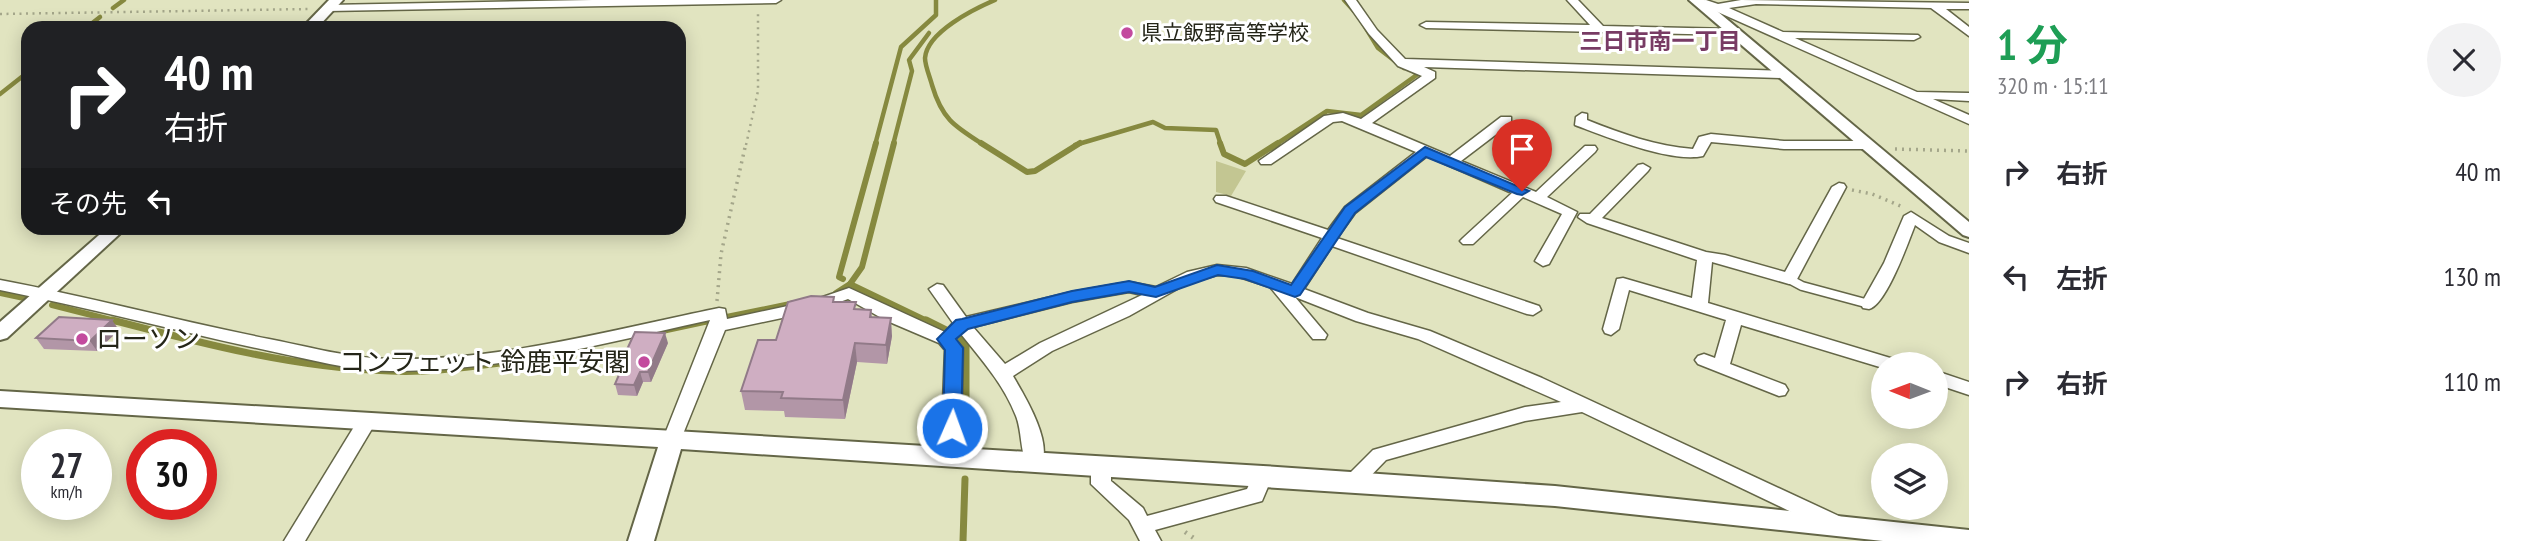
<!DOCTYPE html>
<html lang="ja">
<head>
<meta charset="utf-8">
<style>
  body { margin:0; font-family:"PT Sans Narrow","Noto Sans JP",sans-serif; background:#f2f2f3; color:#2b2b33; height:100vh; display:flex; flex-direction:column; font-size:26px; white-space:nowrap }
  * { box-sizing:border-box; margin:0 }
  p { font-size:23px; color:#7c7c81 }
  .icon { flex:none; width:38px; height:38px; fill:none; stroke:currentColor; stroke-width:2; stroke-linecap:round; stroke-linejoin:round }
  .map { position:relative; flex:1; overflow:hidden }
  .panel { display:flex; flex-direction:column; background:#fff; width:560px }
  .panel>* { flex:none }
  .banner { position:absolute; left:21px; top:21px; width:665px; height:214px; border-radius:21px; box-shadow:0 4px 18px #0003; background:#202124; color:#fff; overflow:hidden }
  .needle { width:46px; rotate:271deg }
  .tools { position:absolute; left:1871px; top:352px; display:grid; gap:14px }
  .tools a { display:grid; place-items:center; width:77px; height:77px; border-radius:50%; background:#fff; box-shadow:0 4px 18px #0003; font-size:35px }
  .speed { position:absolute; left:21px; top:429px; display:flex; gap:14px; font-size:35px; font-weight:700; text-align:center }
  .speed>* { display:grid; place-content:center; width:91px; height:91px; border-radius:50%; background:#fff; box-shadow:0 4px 18px #0003; line-height:1 }
  .speed small { font-size:18px; font-weight:400 }
  .speed .limit { border:10px solid #d22; background:#fff; color:#111 }
  .pin { position:absolute; display:grid; place-items:center; width:60px; height:60px; color:#fff; margin:-72px -30px; border-radius:50% 50% 50% 0; rotate:-45deg; box-shadow:0 0 7px #0007 }
  .pin .icon { rotate:45deg }
  .me { position:absolute; width:77px; margin:-38px; rotate:2deg; stroke-linejoin:round; filter:drop-shadow(0 0 5px #0008) }
  .turn { display:flex; align-items:center; gap:24px; height:147px; padding:0 28px; font-size:32px }
  .turn .icon { width:91px; height:91px; stroke-width:2.5 }
  .turn b { display:block; font-size:49px; line-height:60px }
  .then { display:flex; align-items:center; height:66px; padding:0 28px; background:#0003; gap:14px; font-size:26px }
  .round { display:grid; place-items:center; flex:none; width:74px; height:74px; border-radius:37px; background:#f2f2f3 }
  .headline { display:flex; align-items:center; justify-content:space-between; height:119px; padding:0 28px }
  h1 { font-size:42px; font-weight:700; line-height:52px; color:#1e9e55 }
  ul { padding:0; list-style:none }
  li { display:flex; align-items:center; gap:21px; height:105px; padding:0 28px }
  li div { flex:1 }
  li b { display:block; font-size:26px }
  li em { font-style:normal }
  main { display:flex; flex:1; min-height:0 }
  .map>svg:first-child { display:block }
  .green { fill:#c3c692 }
  .lines { fill:none; stroke-linecap:round; stroke-linejoin:round }
  .stream-far2 { stroke:#86893f; stroke-width:4.5 }
  .stream-far1 { stroke:#86893f; stroke-width:6 }
  .stream { stroke:#86893f; stroke-width:7 }
  .service-casing { stroke:#646647; stroke-width:11 }
  .minor-casing { stroke:#646647; stroke-width:3 }
  .tertiary-casing { stroke:#646647; stroke-width:4 }
  .path-far2 { stroke:#a4a68a; stroke-width:2.5; stroke-dasharray:2 4.5; stroke-linecap:butt }
  .path-far1 { stroke:#a4a68a; stroke-width:3.5; stroke-dasharray:2 5; stroke-linecap:butt }
  .path { stroke:#a4a68a; stroke-width:4.5; stroke-dasharray:2 6; stroke-linecap:butt }
  .service { stroke:#fff; stroke-width:8 }
  .minor { fill:#fff; fill-rule:evenodd }
  .tertiary { fill:#fff; fill-rule:evenodd }
  .wall { fill:#b296a7 }
  .shaded-wall { fill:#917a88 }
  .building { fill:#cfaec2; stroke:#917a88; stroke-width:2 }
  .route { fill:#1a73e8; stroke:#114b97; stroke-width:2 }
  .poi-dot { fill:#c34a9e; stroke:#fff; stroke-width:2.5 }
  .labels { text-anchor:middle; stroke-width:6; stroke-linejoin:round; paint-order:stroke }
  .far-poi-label { font-size:21px; fill:#242518; stroke:#fff; text-anchor:start }
  .far-neighbourhood-label { font-size:23px; font-weight:bold; fill:#783b64; stroke:#fff }
  .poi-label { font-size:26px; fill:#242518; stroke:#fff; text-anchor:start }
</style>
</head>
<body>
<main>
<div class="map">
<svg width="1969" height="541" viewBox="0 0 1969 541">
  <rect width="100%" height="100%" fill="#e1e4c0"/>
  <polygon class="green" points="1216,161 1246,171 1231,196 1216,192"/>
  <g class="lines">
    <g class="stream-far2">
      <polyline points="1344,0 1354,11"/>
      <polyline points="113,8 124,0"/>
      <polyline points="1361,20 1378,48 1404,68"/>
      <polyline points="86,28 100,17"/>
      <polyline points="0,94 28,72"/>
      <polyline points="875,145 901,47 936,15 936,0"/>
      <polyline points="893,145 912,71 909,60 929,33"/>
      <path d="M984 145C954 126 942 119 932 85 930 77 925 66 925 58 927 32 974 9 995 0"/>
      <polyline points="1075,145 1153,122 1165,128 1216,130 1221,145"/>
      <polyline points="1275,145 1327,111 1361,115 1418,74 1414,72"/>
    </g>
    <g class="stream-far1">
      <polyline points="981,143 1027,172 1035,171 1080,143"/>
      <polyline points="1220,143 1224,154 1245,164 1278,143"/>
      <polyline points="843,279 839,277 876,143"/>
      <polyline points="850,284 929,322"/>
      <polyline points="0,293 24,298"/>
      <polyline points="836,293 850,284 862,267 894,143"/>
      <polyline points="52,305 119,322"/>
      <polyline points="702,322 795,303"/>
    </g>
    <g class="stream">
      <path d="M112 320C204 344 296 368 390 371 429 373 468 367 507 362"/>
      <polyline points="926,320 958,336 966,347 966,431"/>
      <polyline points="655,332 711,320"/>
      <polyline points="963,541 965,479"/>
    </g>
    <defs>
      <polyline id="service" points="1789,279 1802,286 1869,304"/>
      <g id="minor">
        <polygon points="592,0 781,0 776,3 328,11 322,8 328,5"/>
        <path d="M1345 0H1356L1377 30 1405 59 1787 71V77L1783 78 1424 67 1435 72V78L1372 123 1450 156 1501 117H1511V123L1461 161 1536 192 1585 146H1595L1597 149 1595 152 1547 197 1577 212 1549 264 1543 266 1535 261 1562 214 1523 197 1473 244H1463L1460 241 1463 238 1512 193 1427 156 1355 213 1337 238 1539 306 1541 310 1533 315 1527 314 1332 246 1304 289 1368 313 1430 331 1542 378 1841 517 1844 523 1841 529 1834 531 1827 529 1582 412 1525 421 1386 460 1360 487 1353 490 1346 487 1343 482 1346 477 1373 450 1525 407 1561 402 1418 339 1356 321 1295 297 1327 335 1325 339H1313L1270 287 1236 276 1217 275 1186 284 1129 316 1052 351 1013 376C1024 395 1053 442 1041 464L1034 466 1027 464C1020 451 1022 431 1016 416 1004 385 982 360 961 334L952 336 963 348 961 454 958 459 951 461 944 459 941 454 945 350 939 343 885 320 848 299 815 311 725 330 681 439 679 444 672 446 665 444 663 439 710 320C605 343 499 372 390 371 350 371 309 359 270 351 180 332 91 308 0 290V280C90 297 179 321 269 339 309 347 349 358 390 359 501 361 611 330 719 308L725 309 727 319 811 301 849 288 947 333 946 331 953 323 929 289 937 284 943 285 966 317 1072 292 1129 282 1156 287 1187 272 1217 265 1246 268 1292 284 1322 238 1216 202 1214 199 1216 196H1226L1328 230 1345 207 1416 152 1342 121 1333 122 1271 164H1261L1259 161 1324 116 1343 113 1361 119 1422 76 1398 66 1369 34ZM1129 292 1142 295 1040 343 1005 364 973 327 1072 302Z"/>
        <polygon points="1567,0 1578,0 1603,26 1731,29 1737,32 1731,35 1426,28 1420,25 1426,22 1590,25"/>
        <polygon points="1706,0 1718,4 1741,0 1969,3 1969,9 1946,9 1969,27 1969,36 1931,8 1756,4 1729,8 1783,32 1918,35 1920,37 1914,40 1795,38 1917,92 1969,93 1969,101 1933,99 1969,115 1969,124 1693,1"/>
        <path d="M1582 113 1587 114V120C1622 134 1656 146 1693 149L1699 137 1711 134 1784 141H1868L1875 145 1868 149H1784L1711 142 1703 156C1670 163 1607 137 1575 125L1576 117Z"/>
        <polygon points="1643,164 1650,168 1648,171 1602,218 1706,252 1725,255 1785,272 1832,187 1839,183 1844,184 1846,187 1795,283 1789,284 1712,262 1708,303 1897,360 1900,364 1883,364 1883,368 1741,325 1730,364 1785,385 1788,390 1785,395 1779,396 1698,364 1695,360 1698,356 1704,354 1715,358 1726,320 1629,290 1619,329 1611,335 1605,333 1603,329 1617,279 1623,278 1692,298 1697,260 1587,223 1578,217 1580,214 1590,214 1638,165"/>
        <path d="M1911 212 1949 236 1969 243V253L1939 242 1915 225C1908 243 1886 305 1869 309L1863 308 1861 304 1884 263 1904 216Z"/>
        <polygon points="1936,371 1969,382 1969,395 1936,384"/>
        <polygon points="367,415 374,417 376,422 305,541 284,541 360,417"/>
        <polygon points="1101,457 1108,459 1111,464 1111,481 1143,508 1147,516 1247,489 1256,470 1263,467 1270,470 1273,475 1262,501 1155,530 1161,541 1140,541 1129,520 1091,484 1091,464 1094,459"/>
      </g>
      <g id="tertiary">
        <polygon points="329,0 343,0 317,28 302,28"/>
        <polygon points="1689,0 1704,0 1969,222 1969,237 1963,235"/>
        <polygon points="107,228 126,228 7,338 0,340 0,322"/>
        <polygon points="0,391 1263,466 1555,486 1969,530 1969,541 1883,541 1555,506 681,449 654,541 628,541 658,447 0,407"/>
      </g>
    </defs>
    <use href="#service" class="service-casing"/>
    <use href="#minor" class="minor-casing"/>
    <use href="#tertiary" class="tertiary-casing"/>
    <g class="path-far2">
      <polyline points="0,14 309,9"/>
      <polyline points="746,145 758,91 758,13"/>
    </g>
    <g class="path-far1">
      <polyline points="1895,149 1969,151"/>
      <polyline points="1852,190 1872,194 1903,207"/>
      <polyline points="717,301 721,254 746,143"/>
    </g>
    <polyline class="path" points="1185,532 1198,541"/>
    <use href="#service" class="service"/>
    <use href="#minor" class="minor"/>
    <use href="#tertiary" class="tertiary"/>
  </g>
  <g class="wall">
    <polygon points="834,302 857,309 871,310 872,317 892,336 887,364 857,362 845,419 785,417 784,411 745,410 741,391 776,340"/>
    <polygon points="119,330 97,351 44,349 36,338"/>
    <polygon points="668,343 651,382 643,382 637,396 618,395 615,384 619,375 618,369"/>
  </g>
  <g class="shaded-wall">
    <polygon points="891,318 892,336 887,364 886,345"/>
    <polygon points="112,320 119,330 97,351 90,341"/>
    <polygon points="665,333 668,343 651,382 648,372"/>
    <polygon points="855,343 857,362 845,419 843,400"/>
    <polygon points="640,372 643,382 637,396 634,385"/>
  </g>
  <g class="building">
    <polygon points="811,296 834,297 833,302 856,302 854,309 871,310 870,317 891,318 886,345 855,343 843,400 781,398 783,392 741,391 758,340 776,340 788,302"/>
    <polygon points="59,317 112,320 90,341 36,338"/>
    <polygon points="635,332 665,333 648,372 640,372 634,385 615,384 621,370 618,369"/>
  </g>
  <polygon class="route" points="1425,147 1529,191 1522,195 1517,194 1426,157 1355,213 1300,295 1295,297 1245,279 1218,275 1156,297 1129,292 1072,302 968,329 956,339 963,348 961,428 959,433 945,433 943,428 945,350 937,339 956,320 962,319 1072,291 1129,281 1155,287 1217,265 1253,271 1291,285 1345,207"/>
  <g class="poi-dot">
    <circle cx="1127" cy="33" r="7"/>
    <circle cx="82" cy="339" r="7"/>
    <circle cx="644" cy="362" r="7"/>
  </g>
  <g class="labels">
    <g class="far-poi-label">
      <text x="1141" y="40">県立飯野高等学校</text>
    </g>
    <g class="far-neighbourhood-label">
      <text x="1660" y="49">三日市南一丁目</text>
    </g>
    <g class="poi-label">
      <text x="96" y="348">ローソン</text>
      <text x="630" y="371" text-anchor="end">コンフェット 鈴鹿平安閣</text>
    </g>
  </g>
</svg>
<div class="tools">
<a><svg class="needle" viewBox="-14 -14 28 28"><path d="M0-13l5 13h-10z" fill="#e53935"/><path d="M0 13l5-13h-10z" fill="#7c7c81"/></svg></a>
<a><svg class="icon" aria-label="layers" viewBox="0 0 24 24"><path d="M12 4l9 5-9 5-9-5zM3 14l9 5 9-5"/></svg></a>
</div>
<div class="speed"><div>27<small>km/h</small></div><div class="limit">30</div></div>
<div class="pin" style="left:1522px;top:191px;background:#d93025"><svg class="icon" aria-label="arrive" viewBox="0 0 24 24"><path d="M6 21V4h12l-3 4 3 4H6"/></svg></div>
<svg class="me" style="left:952px;top:428px" viewBox="-20 -20 40 40"><circle r="17" fill="#1a73e8" stroke="#fff" stroke-width="3"/><path d="M0-11L8 9 0 5-8 9z" fill="#fff"/></svg>
<div class="banner">
<div class="turn"><svg class="icon" aria-label="right" viewBox="0 0 24 24"><path d="M7 20v-9h11M14 6l5 5-5 5"/></svg><div><b>40 m</b>右折</div></div>
<div class="then">その先<svg class="icon" aria-label="left" viewBox="0 0 24 24"><path d="M17 20v-9H6M10 6l-5 5 5 5"/></svg></div>
</div>
</div>
<section class="panel">
<div class="headline"><div><h1>1 分</h1><p>320 m · 15:11</p></div><a class="round"><svg class="icon" aria-label="close" viewBox="0 0 24 24"><path d="M6 6l12 12M18 6L6 18"/></svg></a></div>
<ul>
<li><svg class="icon" aria-label="right" viewBox="0 0 24 24"><path d="M7 20v-9h11M14 6l5 5-5 5"/></svg><div><b>右折</b></div><em>40 m</em></li>
<li><svg class="icon" aria-label="left" viewBox="0 0 24 24"><path d="M17 20v-9H6M10 6l-5 5 5 5"/></svg><div><b>左折</b></div><em>130 m</em></li>
<li><svg class="icon" aria-label="right" viewBox="0 0 24 24"><path d="M7 20v-9h11M14 6l5 5-5 5"/></svg><div><b>右折</b></div><em>110 m</em></li>
</ul>
</section>
</main>
</body>
</html>
